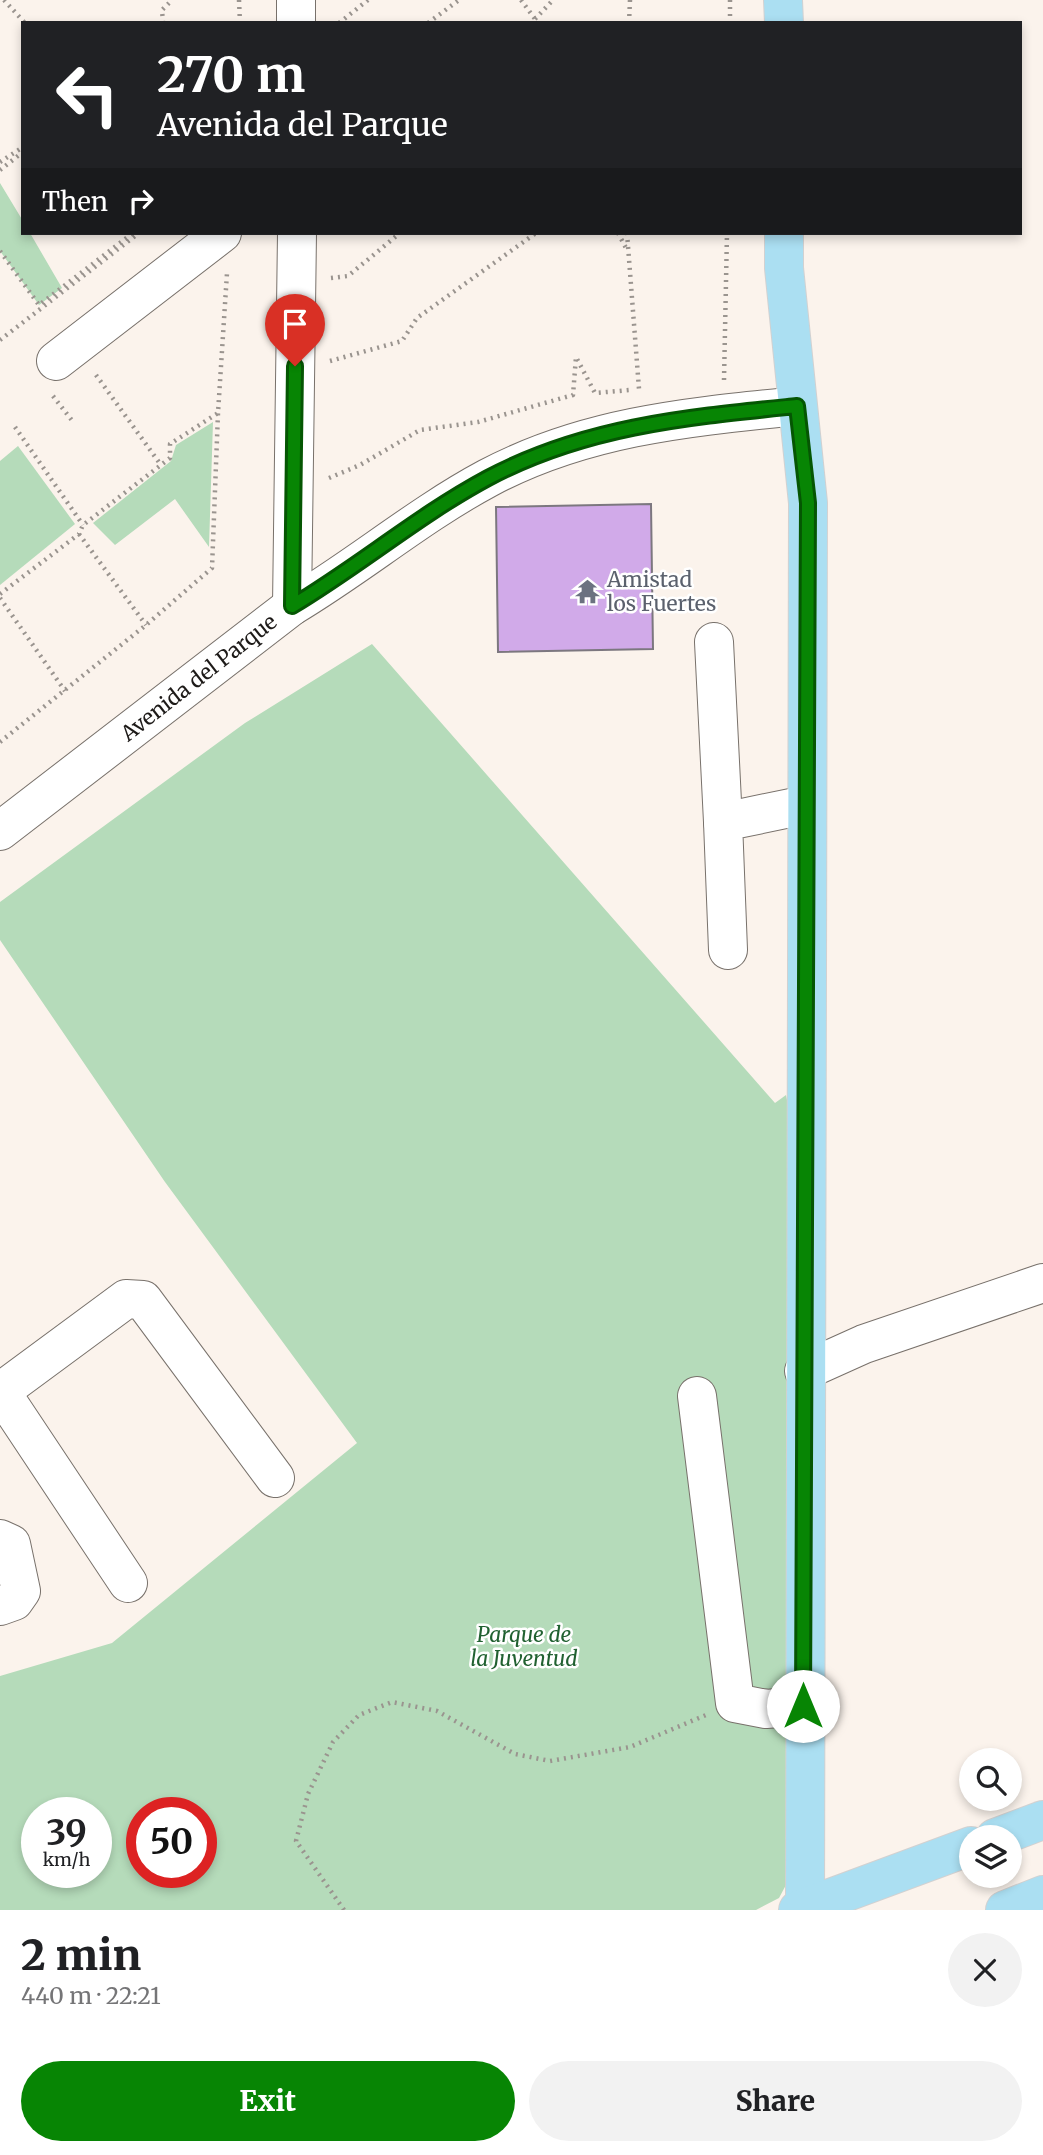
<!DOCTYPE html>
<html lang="en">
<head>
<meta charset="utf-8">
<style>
  body { margin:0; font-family:Merriweather,serif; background:#f2f2f2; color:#202124; height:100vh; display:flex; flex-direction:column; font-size:26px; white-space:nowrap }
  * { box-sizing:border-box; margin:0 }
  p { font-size:23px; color:#757577 }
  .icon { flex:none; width:38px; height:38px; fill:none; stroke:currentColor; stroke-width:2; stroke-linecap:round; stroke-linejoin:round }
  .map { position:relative; height:1910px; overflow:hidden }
  .panel { display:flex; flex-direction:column; background:#fff; flex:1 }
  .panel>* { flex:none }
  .banner { position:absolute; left:21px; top:21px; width:1001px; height:214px; border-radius:0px; box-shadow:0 4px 10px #0003; background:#202124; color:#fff; overflow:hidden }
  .controls { position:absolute; left:959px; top:1748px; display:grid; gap:14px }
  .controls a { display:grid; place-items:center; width:63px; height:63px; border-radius:50%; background:#fff; box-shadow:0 4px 10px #0003; font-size:35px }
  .speed { position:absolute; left:21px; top:1797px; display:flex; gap:14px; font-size:35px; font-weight:700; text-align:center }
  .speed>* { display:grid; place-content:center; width:91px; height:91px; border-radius:50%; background:#fff; box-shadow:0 4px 10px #0003; line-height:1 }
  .speed small { font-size:18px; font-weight:400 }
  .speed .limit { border:10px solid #d22; background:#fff; color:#111 }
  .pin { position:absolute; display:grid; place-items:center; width:60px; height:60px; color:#fff; margin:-72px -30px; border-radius:50% 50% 50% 0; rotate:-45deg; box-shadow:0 0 7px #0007 }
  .pin .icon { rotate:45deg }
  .me { position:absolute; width:77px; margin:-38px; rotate:0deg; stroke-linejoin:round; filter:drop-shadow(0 0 5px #0008) }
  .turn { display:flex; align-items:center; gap:24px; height:147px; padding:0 21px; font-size:32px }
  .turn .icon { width:91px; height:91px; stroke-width:2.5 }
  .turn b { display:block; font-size:49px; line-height:60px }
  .then { display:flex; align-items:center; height:66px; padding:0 21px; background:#0003; gap:14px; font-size:26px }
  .round { display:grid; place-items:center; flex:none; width:74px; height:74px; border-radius:37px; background:#f2f2f2 }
  .overview { display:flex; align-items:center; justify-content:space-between; height:119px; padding:0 21px }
  h1 { font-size:42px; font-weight:800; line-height:52px }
  .primary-button { display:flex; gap:14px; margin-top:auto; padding:14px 21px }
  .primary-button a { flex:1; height:80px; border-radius:42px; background:#078504; color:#fff; font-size:28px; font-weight:800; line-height:80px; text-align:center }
  .primary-button a+a { background:#f2f2f2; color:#202124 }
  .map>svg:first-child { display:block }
  .green { fill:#b5dbba; fill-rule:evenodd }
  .building { fill:#d1aae9; stroke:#7c777f; stroke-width:2 }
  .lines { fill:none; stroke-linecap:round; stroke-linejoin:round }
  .minor-casing { stroke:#78716b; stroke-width:40 }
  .major-casing { stroke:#d2d1d1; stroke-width:40 }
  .path { stroke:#9a948f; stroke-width:4.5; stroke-dasharray:2 5; stroke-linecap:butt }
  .minor { stroke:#fff; stroke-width:38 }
  .major { stroke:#abdff2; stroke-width:38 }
  .route-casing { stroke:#055603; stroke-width:18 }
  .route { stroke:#078504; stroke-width:12 }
  .labels { text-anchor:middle; stroke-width:5; stroke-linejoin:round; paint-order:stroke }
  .worship-label { font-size:21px; fill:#5b616d; stroke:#fff; text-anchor:start }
  .street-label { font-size:21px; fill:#1d1a18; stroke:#fff }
  .park-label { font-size:21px; font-style:italic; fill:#216131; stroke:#fff }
</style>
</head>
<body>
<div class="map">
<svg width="1043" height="1910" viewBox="0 0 1043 1910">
  <rect width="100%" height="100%" fill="#fbf3ec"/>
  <g class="green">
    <polygon points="0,183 23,221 23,233 30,233 62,288 39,305 0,251"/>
    <polygon points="213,422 209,547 175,499 115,545 93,523 171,461 176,445"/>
    <polygon points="18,446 75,524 0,585 0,461"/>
    <path d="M372 644 775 1103 786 1095 789 1110 787 1883 779 1898 756 1910H0V1676L112 1643 357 1443 165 1182 0 940V902L245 723ZM37 1813H96V1872H37ZM142 1813H201V1872H142Z"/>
  </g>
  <polygon class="building" points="651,504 653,649 498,652 496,507"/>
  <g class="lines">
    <defs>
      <g id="minor">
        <polyline points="296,0 296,23"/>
        <polyline points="56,361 222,233"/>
        <polyline points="292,606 297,233"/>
        <polyline points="714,642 723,822"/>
        <path d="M0 831 292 606C359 566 419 515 488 478 586 426 689 417 797 406"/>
        <polyline points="728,950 723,822 805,805"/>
        <polyline points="804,1371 864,1344 1043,1283"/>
        <polyline points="0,1392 126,1299 143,1300 275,1478"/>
        <polyline points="1,1392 128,1583"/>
        <polyline points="697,1396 735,1703 766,1709 803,1706"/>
        <polyline points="0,1539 11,1544 21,1591 14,1601 0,1606"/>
      </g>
      <g id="major">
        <polyline points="783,0 784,23"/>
        <polyline points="784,233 784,268 808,503 805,1910"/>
        <polyline points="995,1838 1043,1820"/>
        <polyline points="798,1910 971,1846"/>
        <polyline points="1005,1910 1043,1895"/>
      </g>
    </defs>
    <use href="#minor" class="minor-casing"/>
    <use href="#major" class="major-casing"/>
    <g class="path">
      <polyline points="4,0 25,23"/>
      <polyline points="239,0 240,23"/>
      <polyline points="521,0 538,23"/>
      <polyline points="535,19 553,0"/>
      <polyline points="163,23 162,10 169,3"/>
      <polyline points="339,23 368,0"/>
      <polyline points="428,23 459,0"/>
      <polyline points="629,23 630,0"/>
      <polyline points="730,23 730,0"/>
      <polyline points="0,162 23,147"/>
      <polyline points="0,170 23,152"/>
      <polyline points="618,233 626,248"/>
      <polyline points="627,233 639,389"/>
      <polyline points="0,251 39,305 133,233"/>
      <polyline points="331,278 348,276 400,233"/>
      <polyline points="0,340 139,233"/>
      <polyline points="330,361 402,341 417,318 536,233"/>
      <polyline points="96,375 161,465"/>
      <polyline points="724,380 727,233"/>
      <polyline points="53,396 74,423"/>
      <polyline points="15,427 83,525"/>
      <polyline points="329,478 360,465 420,430 478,422 573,395 576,357 595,393 630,390"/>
      <polyline points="79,534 146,625"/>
      <polyline points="0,594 79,534 83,525 170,458 170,444 218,413 227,273"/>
      <polyline points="0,598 65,691"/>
      <polyline points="0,742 146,625 212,568 218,413"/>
      <polyline points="344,1910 296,1841 308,1794 333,1742 359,1715 392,1702 437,1711 515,1754 550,1761 630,1747 706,1715"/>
    </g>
    <use href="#minor" class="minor"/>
    <use href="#major" class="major"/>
  </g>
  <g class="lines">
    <defs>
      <path id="route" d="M295 366 292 606C359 566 419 515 488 478 586 426 689 417 797 406L808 503 803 1706"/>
    </defs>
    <use href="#route" class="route-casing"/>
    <use href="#route" class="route"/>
  </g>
  <defs>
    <symbol id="temple-bare" viewBox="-9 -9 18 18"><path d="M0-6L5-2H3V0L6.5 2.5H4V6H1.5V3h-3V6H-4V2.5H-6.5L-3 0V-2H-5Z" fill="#6b7280" stroke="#fff" stroke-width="2.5" paint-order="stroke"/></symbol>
  </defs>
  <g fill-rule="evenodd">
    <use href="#temple-bare" x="570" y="574" width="35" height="35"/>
  </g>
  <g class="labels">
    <g class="worship-label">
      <text x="607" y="587">Amistad<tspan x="607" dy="24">los Fuertes</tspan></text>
    </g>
    <g class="street-label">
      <text transform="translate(199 678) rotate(-38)" y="7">Avenida del Parque</text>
    </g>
    <g class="park-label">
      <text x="524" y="1642">Parque de<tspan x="524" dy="24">la Juventud</tspan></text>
    </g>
  </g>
</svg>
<div class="controls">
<a><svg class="icon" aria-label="search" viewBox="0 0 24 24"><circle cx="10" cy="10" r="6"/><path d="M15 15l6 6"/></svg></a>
<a><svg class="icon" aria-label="layers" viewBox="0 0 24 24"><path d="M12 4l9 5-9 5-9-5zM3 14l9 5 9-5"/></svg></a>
</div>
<div class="speed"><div>39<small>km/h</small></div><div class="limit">50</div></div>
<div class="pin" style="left:295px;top:366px;background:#d93025"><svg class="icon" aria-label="arrive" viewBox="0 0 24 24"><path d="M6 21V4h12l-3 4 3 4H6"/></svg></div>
<svg class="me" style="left:803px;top:1706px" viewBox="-20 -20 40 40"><circle r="19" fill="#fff"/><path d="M0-13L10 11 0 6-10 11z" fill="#078504"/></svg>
<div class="banner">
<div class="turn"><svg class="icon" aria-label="left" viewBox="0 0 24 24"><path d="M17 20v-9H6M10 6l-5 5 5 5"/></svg><div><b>270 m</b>Avenida del Parque</div></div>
<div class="then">Then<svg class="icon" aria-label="right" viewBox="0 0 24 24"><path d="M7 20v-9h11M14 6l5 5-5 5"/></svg></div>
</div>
</div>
<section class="panel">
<div class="overview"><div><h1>2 min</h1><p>440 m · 22:21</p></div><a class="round"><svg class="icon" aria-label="close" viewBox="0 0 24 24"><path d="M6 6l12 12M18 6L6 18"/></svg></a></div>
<div class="primary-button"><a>Exit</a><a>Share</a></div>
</section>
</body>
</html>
